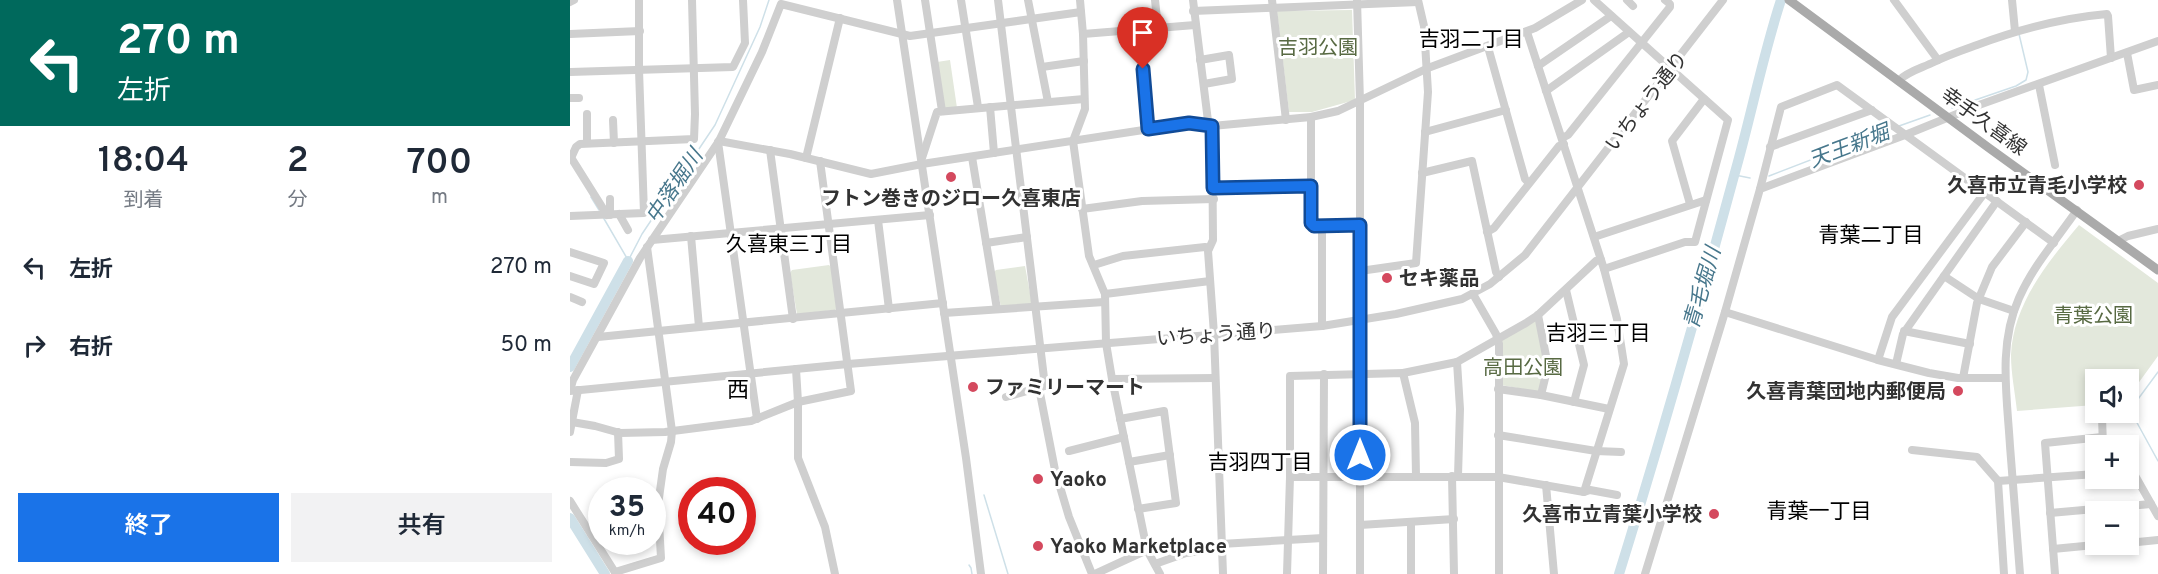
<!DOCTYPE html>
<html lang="ja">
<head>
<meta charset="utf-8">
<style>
  body { margin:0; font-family:Overpass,"Noto Sans JP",sans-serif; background:#f2f2f3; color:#1f2937; height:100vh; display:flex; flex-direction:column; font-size:22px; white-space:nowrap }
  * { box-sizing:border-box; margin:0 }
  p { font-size:20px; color:#747a83 }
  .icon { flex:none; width:33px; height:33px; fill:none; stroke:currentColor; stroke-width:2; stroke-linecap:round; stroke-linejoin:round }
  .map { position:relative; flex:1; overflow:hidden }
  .side { display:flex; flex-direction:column; background:#fff; width:570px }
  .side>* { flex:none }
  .banner { background:#00695c; color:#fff; overflow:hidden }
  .buttons { position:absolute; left:1515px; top:369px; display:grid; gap:12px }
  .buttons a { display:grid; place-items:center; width:54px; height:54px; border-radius:0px; background:#fff; box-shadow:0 3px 9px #0003; font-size:30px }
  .speed { position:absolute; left:18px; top:477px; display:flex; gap:12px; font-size:30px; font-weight:700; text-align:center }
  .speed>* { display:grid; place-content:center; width:78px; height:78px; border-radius:50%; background:#fff; box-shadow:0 3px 9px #0003; line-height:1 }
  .speed small { font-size:15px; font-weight:400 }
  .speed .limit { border:9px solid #d22; background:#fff; color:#111 }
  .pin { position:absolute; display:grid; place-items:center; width:51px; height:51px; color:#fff; margin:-62px -26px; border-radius:50% 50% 50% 0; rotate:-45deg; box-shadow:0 0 6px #0007 }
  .pin .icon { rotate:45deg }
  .me { position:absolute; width:66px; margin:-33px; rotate:0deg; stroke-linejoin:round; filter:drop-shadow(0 0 4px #0008) }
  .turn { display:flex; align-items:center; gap:21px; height:126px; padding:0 18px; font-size:27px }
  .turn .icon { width:78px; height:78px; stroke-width:2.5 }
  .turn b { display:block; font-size:42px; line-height:51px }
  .eta { display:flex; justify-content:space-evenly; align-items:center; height:102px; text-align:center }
  .eta b { font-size:36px; font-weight:600; line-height:42px }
  .primary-button { display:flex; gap:12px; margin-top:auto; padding:12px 18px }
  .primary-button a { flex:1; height:69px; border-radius:0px; background:#1a73e8; color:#fff; font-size:24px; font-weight:600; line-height:69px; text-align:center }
  .primary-button a+a { background:#f2f2f3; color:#1f2937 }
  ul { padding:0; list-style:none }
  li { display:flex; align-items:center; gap:18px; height:78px; padding:0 18px }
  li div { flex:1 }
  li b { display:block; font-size:22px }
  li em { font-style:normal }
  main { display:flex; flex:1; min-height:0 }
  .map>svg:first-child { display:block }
  .green { fill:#e3e8dc }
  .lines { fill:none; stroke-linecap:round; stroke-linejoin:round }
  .stream { stroke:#cee0e8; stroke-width:1.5 }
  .river { stroke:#cee0e8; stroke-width:10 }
  .minor { stroke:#cfcfcf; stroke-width:8 }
  .major { stroke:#aaa; stroke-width:9 }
  .route-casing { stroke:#114b97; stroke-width:15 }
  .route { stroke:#1a73e8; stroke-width:10 }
  .poi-dot { fill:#d4495e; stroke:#fff; stroke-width:2 }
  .labels { text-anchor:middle; stroke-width:6; stroke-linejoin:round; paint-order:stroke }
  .park-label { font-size:20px; fill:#586a43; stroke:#fff }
  .street-label { font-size:20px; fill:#323232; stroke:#fff }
  .poi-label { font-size:20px; font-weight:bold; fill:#323232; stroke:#fff; text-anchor:start }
  .neighbourhood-label { font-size:21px; fill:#000; stroke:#fff }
  .water-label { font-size:21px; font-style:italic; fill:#47778c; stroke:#fff }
  .quarter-label { font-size:22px; fill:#000; stroke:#fff }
</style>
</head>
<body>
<main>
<section class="side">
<div class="banner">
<div class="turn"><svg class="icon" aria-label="left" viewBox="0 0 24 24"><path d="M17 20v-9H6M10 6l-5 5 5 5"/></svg><div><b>270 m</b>左折</div></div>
</div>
<div class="eta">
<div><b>18:04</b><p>到着</p></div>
<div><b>2</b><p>分</p></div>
<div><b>700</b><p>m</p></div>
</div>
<ul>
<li><svg class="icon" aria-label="left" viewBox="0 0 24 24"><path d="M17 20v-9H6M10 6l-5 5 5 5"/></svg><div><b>左折</b></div><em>270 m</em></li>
<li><svg class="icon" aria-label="right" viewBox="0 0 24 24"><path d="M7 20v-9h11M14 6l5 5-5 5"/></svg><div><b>右折</b></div><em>50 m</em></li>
</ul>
<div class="primary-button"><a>終了</a><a>共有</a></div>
</section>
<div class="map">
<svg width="1588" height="574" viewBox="0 0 1588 574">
  <rect width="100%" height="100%" fill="#fff"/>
  <g class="green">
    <polygon points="782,10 785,100 742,112 719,112 707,11"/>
    <polygon points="380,60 387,108 374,109 367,62"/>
    <path d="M1509 225 1588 283V356L1559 396 1558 380H1526L1525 405 1447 411C1445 392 1441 374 1441 355 1443 304 1478 262 1509 225Z"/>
    <polygon points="259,265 261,267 267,308 265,310 227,314 220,273 222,270"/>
    <polygon points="455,266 462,304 431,307 424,272 426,270"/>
    <polygon points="967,319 977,366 969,392 931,385 932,338"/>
  </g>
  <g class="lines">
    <g class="stream">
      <polyline points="1382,108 1446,86 1456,80 1458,72 1449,34"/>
      <polyline points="1329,126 1360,115"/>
      <polyline points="1165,175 1180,178"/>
      <polyline points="1199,176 1321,129"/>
      <polyline points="21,197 29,210"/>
      <polyline points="33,217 58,260"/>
      <polyline points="58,261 72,234 145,125 190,27 199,0"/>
      <polyline points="1588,372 1560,410 1588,461"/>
      <polyline points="414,495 438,574"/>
      <polyline points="512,540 519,558"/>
      <polyline points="399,565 401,568 402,574"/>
    </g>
    <g class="river">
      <polyline points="0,367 58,261"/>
      <polyline points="0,518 35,574"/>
      <path d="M1049 574C1090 442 1128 309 1164 176 1181 117 1192 58 1211 0"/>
    </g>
    <g class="minor">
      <polyline points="327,0 396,458 411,574"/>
      <polyline points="355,0 372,111"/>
      <polyline points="391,0 408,107"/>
      <polyline points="428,0 475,386 436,397"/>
      <polyline points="458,0 478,102"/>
      <polyline points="510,0 513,34 515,109 503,141 519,256 535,294 536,343 542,379 577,550 590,574"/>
      <polyline points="585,0 588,28"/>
      <polyline points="623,0 638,121 642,126 643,240 638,251 644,334 653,574"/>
      <polyline points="702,0 716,120"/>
      <polyline points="787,0 790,101 790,574"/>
      <polyline points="1024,0 1158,120 1125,242 1115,242 1034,269"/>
      <polyline points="1057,0 1063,6"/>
      <polyline points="1324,0 1368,60"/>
      <polyline points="1442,0 1445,31"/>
      <polyline points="0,2 4,0"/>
      <polyline points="623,11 848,2"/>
      <polyline points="511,12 340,36 211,4 192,52 149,141 70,258 3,380 0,391 278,364 752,326 826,314 892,299 920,284 955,255 1153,0"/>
      <polyline points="569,29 578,129"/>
      <polyline points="957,32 1034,269 1047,319 1054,364 1014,492"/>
      <polyline points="0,34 70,31"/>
      <polyline points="513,34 625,25"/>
      <polyline points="918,47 955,179 959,183"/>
      <polyline points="1557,53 1564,90 1588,85"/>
      <polyline points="630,60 659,55 662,79 634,84"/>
      <polyline points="968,66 1041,16"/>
      <polyline points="472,67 514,61"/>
      <polyline points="0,72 163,67 175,43 173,0"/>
      <path d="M1328 81C1338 71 1352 68 1364 62 1378 55 1393 50 1407 45 1450 29 1491 18 1537 14L1538 16 1541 58"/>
      <polyline points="1469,85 1485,165"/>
      <polyline points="976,91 1059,32"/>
      <polyline points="0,98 9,98"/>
      <polyline points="420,107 424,153"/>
      <polyline points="17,114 17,143"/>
      <polyline points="741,117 741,223 744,226 790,225"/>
      <polyline points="43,120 44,143"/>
      <polyline points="855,132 936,110"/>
      <polyline points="992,138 998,135 1100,7 1100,4 1095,0"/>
      <polyline points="149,141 220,154 301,174 352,164 619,123 642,126 741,117 768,111 858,68 965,28 1012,0"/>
      <polyline points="148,142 187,419"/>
      <polyline points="1200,147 1302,110"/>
      <polyline points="200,150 223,319"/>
      <polyline points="0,156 37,215"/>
      <polyline points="402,157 427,309"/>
      <polyline points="1,158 6,147 10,144 124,139 125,114 122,0"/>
      <polyline points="236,158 270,18"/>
      <polyline points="352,158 367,112 514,99"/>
      <polyline points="852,173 902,161 926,272 929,277"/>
      <polyline points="643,188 740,186"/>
      <polyline points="1190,189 1211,107 1267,85 1484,243"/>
      <polyline points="40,199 40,215"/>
      <polyline points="1120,204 1102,141 1134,99"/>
      <polyline points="512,209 572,201 644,199"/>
      <polyline points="49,214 58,230"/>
      <polyline points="0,216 74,213 69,70 69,0"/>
      <polyline points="308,220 319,309"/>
      <polyline points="752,226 752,326"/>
      <polyline points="917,232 924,228 989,146 994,144"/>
      <polyline points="121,236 129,327"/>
      <polyline points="1024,237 1136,200"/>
      <polyline points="82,240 360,215"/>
      <polyline points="1548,241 1558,236 1588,229"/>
      <polyline points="416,243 457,237"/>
      <polyline points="0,252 34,263 24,284 0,276"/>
      <polyline points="524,265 553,256 635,247 639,248"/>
      <polyline points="790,271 846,263 858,92 854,26 848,0"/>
      <polyline points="1374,276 1409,299 1444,311"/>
      <polyline points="996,290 1014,365 1004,402"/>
      <polyline points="535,294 640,281"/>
      <polyline points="903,294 926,334 929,344 929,574"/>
      <polyline points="0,297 12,302"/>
      <polyline points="1155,312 1308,360 1359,373 1388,378 1435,378"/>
      <polyline points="374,313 534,302"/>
      <polyline points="968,315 978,366 971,395"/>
      <polyline points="1334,331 1400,344"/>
      <polyline points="28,337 373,303"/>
      <polyline points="1308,360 1322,317 1415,192"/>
      <polyline points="887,362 890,409 888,476"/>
      <polyline points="1326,364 1333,334 1427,201"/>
      <polyline points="226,369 228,402 228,458 255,527 265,574"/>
      <polyline points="833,373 887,362 956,323 968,315 1026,261 1031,260"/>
      <polyline points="1393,378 1407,303 1422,267 1456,222"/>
      <polyline points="542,379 645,378"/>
      <polyline points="469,388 485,470 499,517 522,574"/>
      <polyline points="928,389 971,395 1039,409"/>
      <polyline points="1532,417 1533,446"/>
      <polyline points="550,419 594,411 606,503 568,509"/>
      <polyline points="2,422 25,426 50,433 95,432 181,421 228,402 281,391 250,161"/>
      <polyline points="0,432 8,390"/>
      <polyline points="928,435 1026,451 1051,452"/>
      <polyline points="1342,450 1407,457 1428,481 1526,474"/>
      <polyline points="499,451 554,437"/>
      <polyline points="0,462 36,463 49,459 48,432"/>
      <polyline points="559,462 600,455"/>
      <polyline points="1558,472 1563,472 1588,516"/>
      <polyline points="882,476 884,574"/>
      <polyline points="720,477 928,477 1014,492 1020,490 1047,495"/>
      <polyline points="1428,481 1434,574"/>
      <polyline points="976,485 984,574"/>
      <polyline points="0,501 46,574"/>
      <polyline points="1480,513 1581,504"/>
      <polyline points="790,525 884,519"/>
      <polyline points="21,534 32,531"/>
      <polyline points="1558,543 1588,540"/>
      <polyline points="651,544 753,538"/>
      <polyline points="1483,549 1535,544"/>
      <polyline points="585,564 616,553 651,548"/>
      <polyline points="45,572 91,558 88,505 93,469 101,442 102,431 77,247"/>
      <polyline points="525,574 577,550"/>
      <polyline points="717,574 720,477 720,376 833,373 845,423 846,476"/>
      <polyline points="753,574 754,374"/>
      <polyline points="841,574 841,522"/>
      <polyline points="1075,574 1155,312 1190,189 1335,135 1409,105 1588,41"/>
      <path d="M1450 574C1447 531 1443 489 1440 446 1437 396 1428 345 1449 298 1463 266 1487 239 1507 210"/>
      <polyline points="1485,574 1475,443 1532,437"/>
    </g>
    <polyline class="major" points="1219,0 1419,148 1588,270"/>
  </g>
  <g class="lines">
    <defs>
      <polyline id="route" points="573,69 578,129 619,123 642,126 643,188 741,186 741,223 744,226 790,225 790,455"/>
    </defs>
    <use href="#route" class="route-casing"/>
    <use href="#route" class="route"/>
  </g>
  <g class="poi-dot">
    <circle cx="381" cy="177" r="6"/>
    <circle cx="1569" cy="185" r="6"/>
    <circle cx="817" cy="278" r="6"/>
    <circle cx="403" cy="387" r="6"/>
    <circle cx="1388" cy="391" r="6"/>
    <circle cx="468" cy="479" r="6"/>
    <circle cx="1144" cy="514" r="6"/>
    <circle cx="468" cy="546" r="6"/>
  </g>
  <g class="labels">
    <g class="park-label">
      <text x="748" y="54">吉羽公園</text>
      <text x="1523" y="322">青葉公園</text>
      <text x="953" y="374">高田公園</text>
    </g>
    <g class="street-label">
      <text transform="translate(1076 101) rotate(-52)" y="7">いちょう通り</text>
      <text transform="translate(1414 121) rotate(36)" y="7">幸手久喜線</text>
      <text transform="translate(646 334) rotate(-4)" y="7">いちょう通り</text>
    </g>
    <g class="poi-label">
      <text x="1557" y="192" text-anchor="end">久喜市立青毛小学校</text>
      <text x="381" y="205" text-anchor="middle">フトン巻きのジロー久喜東店</text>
      <text x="829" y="285">セキ薬品</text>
      <text x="415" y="394">ファミリーマート</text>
      <text x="1376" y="398" text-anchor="end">久喜青葉団地内郵便局</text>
      <text x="480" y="486">Yaoko</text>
      <text x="1132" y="521" text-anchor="end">久喜市立青葉小学校</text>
      <text x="480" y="553">Yaoko Marketplace</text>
    </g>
    <g class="neighbourhood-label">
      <text x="901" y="46">吉羽二丁目</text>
      <text x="1301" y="242">青葉二丁目</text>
      <text x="219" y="251">久喜東三丁目</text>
      <text x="1028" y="340">吉羽三丁目</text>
      <text x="690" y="469">吉羽四丁目</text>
      <text x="1249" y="518">青葉一丁目</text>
    </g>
    <g class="water-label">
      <text transform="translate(1279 146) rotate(-21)" y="7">天王新堀</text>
      <text transform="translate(104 186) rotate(-56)" y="7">中落堀川</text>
      <text transform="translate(1132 288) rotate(-74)" y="7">青毛堀川</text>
    </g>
    <g class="quarter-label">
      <text x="168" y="397">西</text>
    </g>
  </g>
</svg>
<div class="buttons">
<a><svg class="icon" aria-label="sound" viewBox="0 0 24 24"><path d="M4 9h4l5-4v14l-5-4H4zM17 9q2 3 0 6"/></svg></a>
<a>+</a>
<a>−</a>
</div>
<div class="speed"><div>35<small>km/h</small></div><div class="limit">40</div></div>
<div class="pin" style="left:573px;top:69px;background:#d93025"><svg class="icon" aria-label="arrive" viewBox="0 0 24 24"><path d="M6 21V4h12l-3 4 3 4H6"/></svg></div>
<svg class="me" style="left:790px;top:455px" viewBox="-20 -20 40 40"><circle r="17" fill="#1a73e8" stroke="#fff" stroke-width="3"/><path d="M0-11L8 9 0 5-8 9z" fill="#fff"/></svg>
</div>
</main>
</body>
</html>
